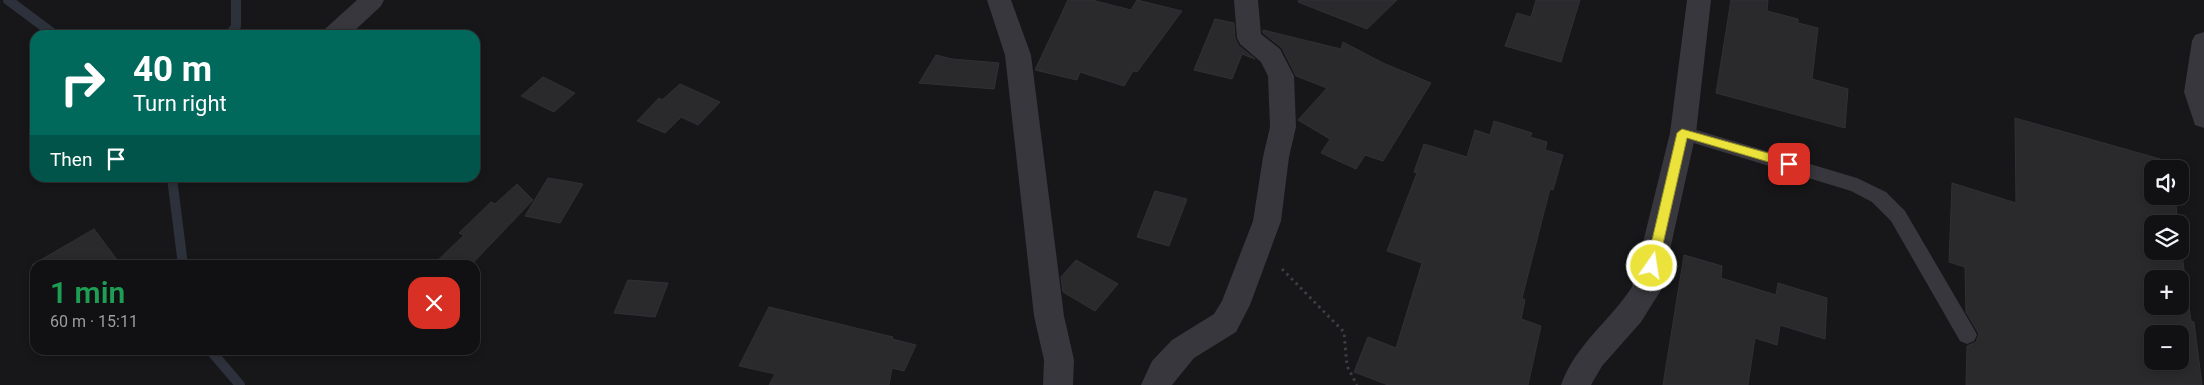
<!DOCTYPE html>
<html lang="en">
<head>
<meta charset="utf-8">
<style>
  body { margin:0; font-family:Roboto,sans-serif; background:#1e1e20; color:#f1f3f6; height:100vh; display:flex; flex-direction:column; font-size:19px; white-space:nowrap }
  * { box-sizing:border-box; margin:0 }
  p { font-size:16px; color:#9c9d9f }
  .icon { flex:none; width:28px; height:28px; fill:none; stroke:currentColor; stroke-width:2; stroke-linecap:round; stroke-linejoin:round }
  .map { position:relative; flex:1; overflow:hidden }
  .sheet { position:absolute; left:30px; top:260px; width:450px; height:95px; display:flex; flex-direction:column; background:#111012; border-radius:15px; box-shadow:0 2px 8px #0003,0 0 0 1px #303032 }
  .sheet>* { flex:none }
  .banner { position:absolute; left:30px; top:30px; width:450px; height:152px; border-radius:15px; box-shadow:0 2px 8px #0003,0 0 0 1px #303032; background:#00695c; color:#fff; overflow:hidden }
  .tools { position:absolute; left:2144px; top:160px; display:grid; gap:10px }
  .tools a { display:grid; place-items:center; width:45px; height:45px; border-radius:10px; background:#111012; box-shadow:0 2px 8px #0003,0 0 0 1px #303032; font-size:25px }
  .pin { position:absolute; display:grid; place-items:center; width:42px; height:42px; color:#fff; margin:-21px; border-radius:10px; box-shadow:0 2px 8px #0006 }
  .me { position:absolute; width:55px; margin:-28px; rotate:13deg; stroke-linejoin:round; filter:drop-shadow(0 0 4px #0008) }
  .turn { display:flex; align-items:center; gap:18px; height:105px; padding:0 20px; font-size:22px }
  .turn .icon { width:65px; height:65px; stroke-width:2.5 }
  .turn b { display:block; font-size:35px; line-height:42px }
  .then { display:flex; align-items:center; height:48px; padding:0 20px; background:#0003; gap:10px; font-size:19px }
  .round { display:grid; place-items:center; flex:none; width:52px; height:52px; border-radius:15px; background:#1e1e20 }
  .head { display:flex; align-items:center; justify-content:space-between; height:85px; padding:0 20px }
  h1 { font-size:30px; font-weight:600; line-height:38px; color:#1e9e55 }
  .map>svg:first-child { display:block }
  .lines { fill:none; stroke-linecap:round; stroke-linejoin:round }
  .stream { stroke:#2d313b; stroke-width:10 }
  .building { fill:#2a292c; stroke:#313034; fill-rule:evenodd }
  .path { stroke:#3d3d44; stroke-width:3; stroke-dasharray:2.5 4; stroke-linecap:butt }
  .service { fill:#38373d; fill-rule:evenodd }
  .minor { fill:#38373d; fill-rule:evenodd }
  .route { fill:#ebe33b; stroke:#999426 }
</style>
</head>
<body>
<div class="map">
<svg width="2204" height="385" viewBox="0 0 2204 385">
  <rect width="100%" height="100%" fill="#171618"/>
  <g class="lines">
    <g class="stream">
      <polyline points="8,0 55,35"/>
      <polyline points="230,35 236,26 236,0"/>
      <polyline points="172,178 183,265"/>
      <polyline points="210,350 240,385"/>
    </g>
  </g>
  <g class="building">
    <polygon points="1068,0 1092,0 1131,10 1137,0 1182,11 1137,72 1133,71 1124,86 1080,72 1077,80 1035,70"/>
    <polygon points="1299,0 1397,0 1367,29 1298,2"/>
    <polygon points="1536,0 1580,0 1561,62 1505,46 1517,13 1531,17"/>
    <polygon points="1731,0 1768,0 1767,11 1798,19 1798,23 1818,28 1812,79 1848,89 1845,128 1716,93"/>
    <polygon points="1215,19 1234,23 1235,38 1238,45 1255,59 1242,54 1232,79 1194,70"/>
    <polygon points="1263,30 1341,49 1343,42 1383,63 1431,83 1383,161 1365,155 1356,169 1321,153 1330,139 1298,120 1327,88 1296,76 1282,48 1263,33"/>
    <polygon points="936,55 952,59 999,63 994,89 919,83"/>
    <polygon points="543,77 575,93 554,112 521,96"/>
    <polygon points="680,84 720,102 698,125 681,117 665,133 637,121 659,98 662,100"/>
    <path d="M2015 118 2171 162 2172 169H2152V196H2175L2178 224H2152V251H2180V246L2181 247 2191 321 2194 322 2202 385H1966L1967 346 1976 342 1979 334 1966 312 1965 267 1949 262 1952 183 2016 203ZM2152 279H2180V306H2152ZM2152 334H2180V361H2152Z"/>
    <polygon points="1494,121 1532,133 1530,137 1547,142 1545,150 1563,155 1553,190 1550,189 1522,298 1525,300 1521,319 1541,326 1528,385 1388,385 1354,372 1368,337 1396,348 1422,263 1387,251 1417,173 1414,172 1424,144 1467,157 1475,130 1490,135"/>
    <polygon points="548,178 583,184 560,223 525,216"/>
    <polygon points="517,184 533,200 471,265 433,265 464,235 459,233 491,202 495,204"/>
    <polygon points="1155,191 1187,199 1169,246 1137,237"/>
    <polygon points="94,229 121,265 32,265"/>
    <polygon points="1684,255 1722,266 1721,278 1776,295 1778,283 1827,298 1825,339 1780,325 1777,345 1755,338 1748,385 1663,385"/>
    <polygon points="1076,260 1118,284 1095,311 1063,292 1061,277"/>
    <polygon points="628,280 668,283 655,317 614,313"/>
    <polygon points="769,307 893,337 892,339 916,345 904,371 892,368 889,385 769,385 775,374 739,366"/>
  </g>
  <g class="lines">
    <polyline class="path" points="1282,269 1344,332 1347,366 1357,385"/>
    <polygon class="service" points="1683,126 1857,178 1886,192 1905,211 1974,329 1977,335 1974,341 1967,344 1960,341 1891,221 1872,202 1851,191 1677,138 1674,133 1677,128"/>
    <g class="minor">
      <polygon points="357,0 384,0 381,6 350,35 322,35 325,29"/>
      <polygon points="987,0 1011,0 1031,55 1064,316 1074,360 1073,385 1043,385 1044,360 1034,316 1005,55"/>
      <polygon points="1234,0 1258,0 1261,34 1280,49 1294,76 1296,127 1289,157 1281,221 1250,305 1236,332 1194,358 1172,385 1141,385 1152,361 1172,340 1214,314 1222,301 1253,221 1263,157 1270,127 1268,76 1261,62 1240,44 1237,38"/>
      <path d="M1687 0H1711L1696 133 1661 290 1641 322 1602 366 1591 385H1561C1575 345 1610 321 1632 287L1670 133Z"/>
      <polygon points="2204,32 2204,128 2195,125 2184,92 2192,41 2195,35"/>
    </g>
  </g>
  <polygon class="route" points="1682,129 1789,159 1794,164 1789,168 1687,138 1658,266 1656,270 1648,270 1646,266 1677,133"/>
</svg>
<div class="tools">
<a><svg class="icon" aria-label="sound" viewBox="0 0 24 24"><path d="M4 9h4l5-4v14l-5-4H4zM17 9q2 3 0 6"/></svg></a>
<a><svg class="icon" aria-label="layers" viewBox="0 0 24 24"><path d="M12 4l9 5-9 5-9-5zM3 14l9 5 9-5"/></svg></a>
<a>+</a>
<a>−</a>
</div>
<div class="pin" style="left:1789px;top:164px;background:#d93025"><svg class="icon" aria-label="arrive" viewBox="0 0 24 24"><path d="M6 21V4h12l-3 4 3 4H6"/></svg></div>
<svg class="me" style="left:1652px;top:266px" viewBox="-20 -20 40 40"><circle r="17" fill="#ebe33b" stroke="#fff" stroke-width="3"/><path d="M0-11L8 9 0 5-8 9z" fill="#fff"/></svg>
<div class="banner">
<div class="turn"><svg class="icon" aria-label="right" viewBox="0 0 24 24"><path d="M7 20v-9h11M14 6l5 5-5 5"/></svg><div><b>40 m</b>Turn right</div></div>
<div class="then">Then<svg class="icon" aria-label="arrive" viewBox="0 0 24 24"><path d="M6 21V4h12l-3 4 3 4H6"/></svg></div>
</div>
<section class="sheet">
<div class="head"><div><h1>1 min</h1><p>60 m · 15:11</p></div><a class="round" style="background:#d93025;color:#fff"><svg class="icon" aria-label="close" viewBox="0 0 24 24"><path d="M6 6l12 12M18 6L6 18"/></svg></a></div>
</section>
</div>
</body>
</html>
